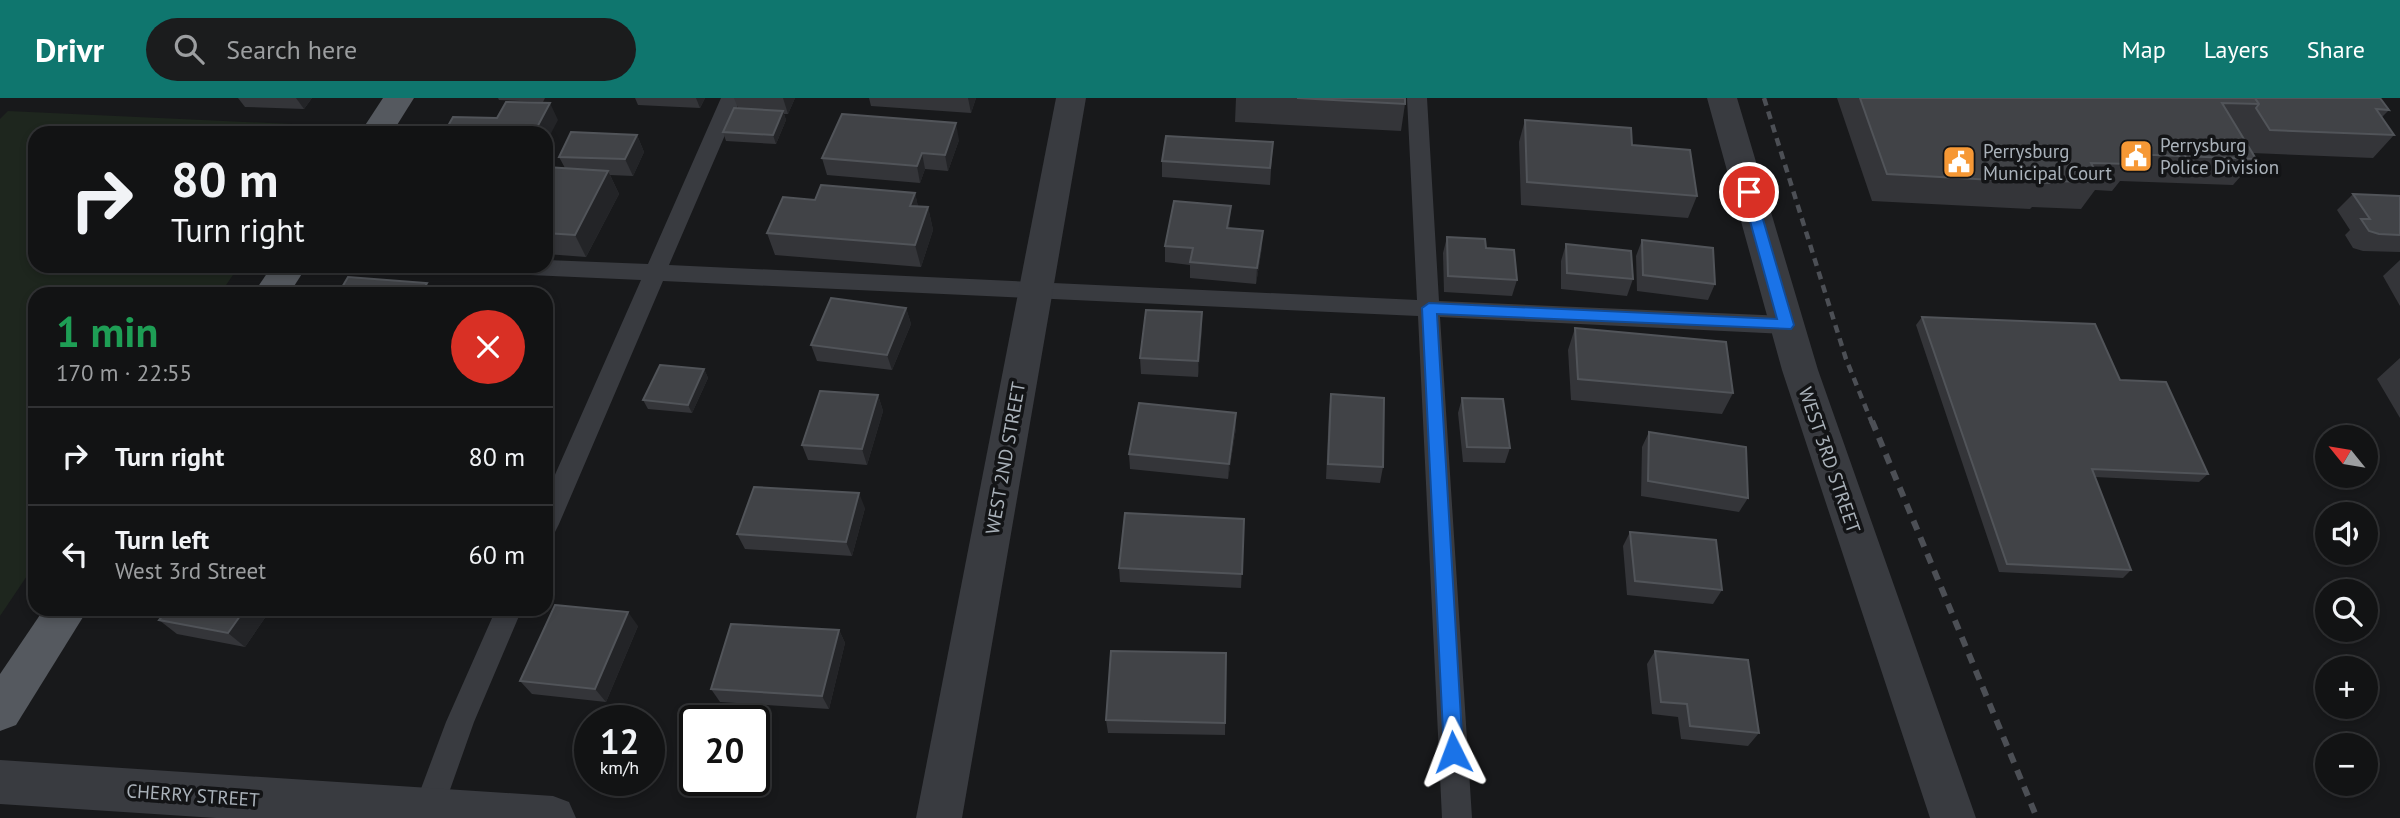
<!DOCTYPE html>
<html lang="en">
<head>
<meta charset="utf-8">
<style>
  body { margin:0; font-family:"PT Sans",sans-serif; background:#1b1c1d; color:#f1f3f6; height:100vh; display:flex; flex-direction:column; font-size:26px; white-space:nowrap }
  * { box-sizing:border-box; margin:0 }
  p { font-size:23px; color:#9c9ea0 }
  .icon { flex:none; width:38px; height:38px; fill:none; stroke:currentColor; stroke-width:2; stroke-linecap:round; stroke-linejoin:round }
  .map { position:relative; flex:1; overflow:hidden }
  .sheet { position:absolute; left:28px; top:189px; width:525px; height:329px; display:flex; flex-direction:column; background:#121314; border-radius:21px; box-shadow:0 4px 10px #0003,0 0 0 2px #313234 }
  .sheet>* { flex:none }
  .hud { position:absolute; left:28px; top:28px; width:525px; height:147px; border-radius:21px; box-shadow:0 4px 10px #0003,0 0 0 2px #313234; background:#121314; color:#f1f3f6; overflow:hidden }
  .needle { width:46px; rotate:300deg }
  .fabs { position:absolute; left:2315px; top:327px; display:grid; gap:14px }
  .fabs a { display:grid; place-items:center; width:63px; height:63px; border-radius:50%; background:#121314; box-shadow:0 4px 10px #0003,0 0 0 2px #313234; font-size:35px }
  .speed { position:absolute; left:574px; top:607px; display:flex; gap:14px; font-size:35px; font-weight:700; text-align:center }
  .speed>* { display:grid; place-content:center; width:91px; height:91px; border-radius:50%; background:#121314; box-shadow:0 4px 10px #0003,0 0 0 2px #313234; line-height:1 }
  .speed small { font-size:18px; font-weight:400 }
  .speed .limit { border:4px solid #111; border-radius:10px; background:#fff; color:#111 }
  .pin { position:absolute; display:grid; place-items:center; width:60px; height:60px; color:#fff; margin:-30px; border:4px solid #fff; border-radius:50%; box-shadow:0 2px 7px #0007 }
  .me { position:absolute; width:77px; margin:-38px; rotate:357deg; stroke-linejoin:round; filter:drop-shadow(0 0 5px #0008) }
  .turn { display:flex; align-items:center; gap:24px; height:147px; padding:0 28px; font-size:32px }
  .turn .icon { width:91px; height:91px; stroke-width:2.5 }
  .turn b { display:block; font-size:49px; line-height:60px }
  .round { display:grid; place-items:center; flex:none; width:74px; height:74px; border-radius:37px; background:#1b1c1d }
  .overview { display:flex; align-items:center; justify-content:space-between; height:119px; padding:0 28px }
  h1 { font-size:42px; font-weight:700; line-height:52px; color:#1e9e55 }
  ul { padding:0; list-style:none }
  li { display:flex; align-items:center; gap:21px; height:98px; padding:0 28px; border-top:2px solid #313234 }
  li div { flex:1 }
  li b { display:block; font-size:26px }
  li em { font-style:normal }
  header { display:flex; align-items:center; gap:42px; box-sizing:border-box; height:98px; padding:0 35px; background:#0f766e; color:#fff }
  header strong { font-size:33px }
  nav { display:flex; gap:38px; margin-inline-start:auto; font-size:24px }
  .search { width:490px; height:63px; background:#1b1c1d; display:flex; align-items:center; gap:18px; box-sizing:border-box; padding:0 24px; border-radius:38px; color:#9c9ea0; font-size:26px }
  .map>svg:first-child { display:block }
  .green { fill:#1e261e }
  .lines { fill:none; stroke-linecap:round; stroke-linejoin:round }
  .service { fill:#393b40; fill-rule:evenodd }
  .minor { fill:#393b40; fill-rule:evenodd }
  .primary { fill:#55595f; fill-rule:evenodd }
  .rail-far1 { stroke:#4c4f55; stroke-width:4.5; stroke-dasharray:8 6; stroke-linecap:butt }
  .rail { stroke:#4c4f55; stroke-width:6; stroke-dasharray:10 8; stroke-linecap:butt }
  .wall { fill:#343539 }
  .shaded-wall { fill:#232427 }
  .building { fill:#414347; stroke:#515459; stroke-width:2 }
  .route { fill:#1a73e8; stroke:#114b97; stroke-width:2 }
  .labels { text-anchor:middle; stroke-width:7; stroke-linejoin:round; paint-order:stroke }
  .poi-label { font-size:19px; fill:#aab2ba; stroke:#131416; text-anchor:start }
  .street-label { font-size:19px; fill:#aab2ba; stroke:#131416 }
</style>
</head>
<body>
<header>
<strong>Drivr</strong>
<div class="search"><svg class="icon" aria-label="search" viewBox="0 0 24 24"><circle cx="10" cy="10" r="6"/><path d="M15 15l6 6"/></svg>Search here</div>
<nav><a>Map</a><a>Layers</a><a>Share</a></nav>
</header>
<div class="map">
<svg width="2400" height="720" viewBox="0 0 2400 720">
  <rect width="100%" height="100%" fill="#18191b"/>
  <polygon class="green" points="8,13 335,28 330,35 35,35 35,168 239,168 220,196 35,196 35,466 0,518 0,21"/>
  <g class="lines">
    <g class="service">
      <polygon points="721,0 741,0 669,167 1417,202 1407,0 1427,0 1439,203 1786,218 1794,221 1797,227 1794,233 1786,236 1440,219 1472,720 1442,720 1418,218 663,183 559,426 555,434 546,437 546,397 641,182 508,176 500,174 497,168 546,168 546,162 648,166"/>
      <polygon points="496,511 522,511 474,624 440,720 410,720 446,624"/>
    </g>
    <g class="minor">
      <polygon points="1056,0 1086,0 962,720 916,720"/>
      <polygon points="1707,0 1737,0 1818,272 1976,720 1930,720 1782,272"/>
      <polygon points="0,662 553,698 569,704 576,720 216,720 0,706"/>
    </g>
    <g class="primary">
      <polygon points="383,0 414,0 392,35 360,35"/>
      <polygon points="272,168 307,168 289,196 253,196"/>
      <polygon points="44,511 88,511 16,627 0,633 0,576"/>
    </g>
    <polyline class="rail-far1" points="1764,0 1846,261 1872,325"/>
    <polyline class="rail" points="1872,323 2037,720"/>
  </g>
  <g class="wall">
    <polygon points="238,0 312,0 304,11 245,9"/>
    <polygon points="498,0 545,0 543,4 499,2"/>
    <polygon points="635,0 705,0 700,10 638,7"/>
    <polygon points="734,0 795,0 788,16 784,16 786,22 776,46 726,43 723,34 738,10"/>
    <polygon points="869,0 976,0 971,15 871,8"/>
    <polygon points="1236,0 1405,0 1405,6 1401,33 1235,24"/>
    <polygon points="1837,0 2380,0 2389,12 2382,19 2394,37 2373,60 2252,55 2256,61 2233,87 2120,83 2112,93 2095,92 2081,111 2032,109 2030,111 1872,103"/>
    <polygon points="1525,22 1632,47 1697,98 1688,120 1521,107 1519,44"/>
    <polygon points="637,37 644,54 633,78 610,77 619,96 586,159 546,156 546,69 565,70 559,59"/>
    <polygon points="959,42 948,73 925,71 920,85 827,77 822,60"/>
    <polygon points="1273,44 1270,87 1162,79 1162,63"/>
    <polygon points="915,95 918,109 928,109 933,132 921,169 775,157 767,135 815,102"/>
    <polygon points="2353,96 2400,98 2400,154 2363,153 2353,150 2345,137 2350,132 2337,112"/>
    <polygon points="1231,108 1229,130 1262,149 1256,186 1190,180 1190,167 1165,164 1165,148"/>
    <polygon points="1447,139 1486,150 1517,182 1512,198 1444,194 1443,155"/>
    <polygon points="1642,142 1715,186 1708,202 1637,193 1636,158"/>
    <polygon points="1566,146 1633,181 1627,198 1561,191 1561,163"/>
    <polygon points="2400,162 2400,208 2383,178"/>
    <polygon points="906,210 911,226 892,272 817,263 811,247"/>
    <polygon points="1922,219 2208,376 2199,384 2095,379 2131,472 2123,480 1999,474 1916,227"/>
    <polygon points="1202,230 1198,279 1141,276 1140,260"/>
    <polygon points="1575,230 1733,295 1722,316 1571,302 1568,252"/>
    <polygon points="2400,260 2400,320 2377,281"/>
    <polygon points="704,271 708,280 692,315 648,311 643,302"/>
    <polygon points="1331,296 1383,369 1380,385 1326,381 1329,312"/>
    <polygon points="878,297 883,313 867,367 808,362 802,347"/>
    <polygon points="1462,300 1510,350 1505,365 1463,364 1458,315"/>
    <polygon points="1236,315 1236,330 1228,381 1130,371 1129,356"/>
    <polygon points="1649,334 1748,400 1739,414 1641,398 1642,349"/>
    <polygon points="865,410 852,458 745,451 737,436"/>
    <polygon points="1244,421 1241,490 1120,484 1119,470"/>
    <polygon points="1630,434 1722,492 1713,506 1627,497 1623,448"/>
    <polygon points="271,511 245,549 177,536 159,522"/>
    <polygon points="638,528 606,604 532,596 520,583"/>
    <polygon points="839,532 845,545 829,611 720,604 711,591"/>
    <polygon points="1655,553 1759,635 1748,648 1681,641 1678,619 1652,616 1647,566"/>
    <polygon points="1226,555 1225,637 1108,635 1106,622"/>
  </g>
  <g class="shaded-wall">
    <polygon points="296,0 312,0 304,11"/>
    <polygon points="696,0 705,0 700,10"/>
    <polygon points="783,0 795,0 788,16"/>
    <polygon points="968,0 976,0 971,15"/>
    <polygon points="550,5 558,22 546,45 546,35 534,35"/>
    <polygon points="783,13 786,22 776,46 773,37"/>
    <polygon points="956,25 959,42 948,73 945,57"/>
    <polygon points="637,37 644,54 633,78 625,61"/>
    <polygon points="922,55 925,71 920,85 917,68"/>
    <polygon points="608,73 619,96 586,159 575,137"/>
    <polygon points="915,95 920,117 910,108"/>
    <polygon points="1231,108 1230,124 1227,147 1227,130"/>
    <polygon points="928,109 933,132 921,169 915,147"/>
    <polygon points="1263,133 1262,149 1256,186 1257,170"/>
    <polygon points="427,185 435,196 420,196"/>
    <polygon points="906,210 911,226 892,272 887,257"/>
    <polygon points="1202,214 1202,230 1198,279 1198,263"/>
    <polygon points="704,271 708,280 692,315 688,307"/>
    <polygon points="878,297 883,313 867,367 862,351"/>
    <polygon points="1236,315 1236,330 1228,381 1229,366"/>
    <polygon points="859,395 865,410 852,458 846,444"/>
    <polygon points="245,511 271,511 245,549 228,535"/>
    <polygon points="628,514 638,528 606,604 595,591"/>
    <polygon points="839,532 845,545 829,611 822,598"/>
  </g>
  <g class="building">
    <polygon points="1297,0 1405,0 1405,6"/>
    <polygon points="1860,0 2255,0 2259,6 2222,5 2256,61 2128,56 2132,66 2091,65 2101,84 2048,83 2049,85 1887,76"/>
    <polygon points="2255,0 2380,0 2389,12 2376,11 2394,37 2270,32 2256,10 2259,6"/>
    <polygon points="506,4 550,5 534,35 444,35 453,19 497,20"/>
    <polygon points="734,10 783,13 773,37 723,34"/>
    <polygon points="842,16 956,25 945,57 922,55 917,68 822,60"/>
    <polygon points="1525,22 1631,30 1632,47 1690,52 1697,98 1527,84"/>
    <polygon points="571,34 637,37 625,61 559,59"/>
    <polygon points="1166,38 1273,44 1270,70 1162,63"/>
    <polygon points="546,69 608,73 575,137 546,135"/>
    <polygon points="821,87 915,95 910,108 928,109 915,147 767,135 783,99 815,102"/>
    <polygon points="2353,96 2400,98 2400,137 2379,136 2369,133 2361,121 2370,121"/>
    <polygon points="1174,103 1231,108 1227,130 1263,133 1257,170 1190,164 1193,150 1165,148"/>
    <polygon points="1447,139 1485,141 1486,150 1514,152 1517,182 1448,178"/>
    <polygon points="1642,142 1713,150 1715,186 1643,177"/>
    <polygon points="1566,146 1631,153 1633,181 1567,175"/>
    <polygon points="348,179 427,185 420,196 338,196"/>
    <polygon points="831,200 906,210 887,257 811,247"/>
    <polygon points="1146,212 1202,214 1198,263 1140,260"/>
    <polygon points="1922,219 2095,226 2120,282 2166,284 2208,376 2092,371 2131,472 2007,466"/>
    <polygon points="1575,230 1726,244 1733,295 1578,281"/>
    <polygon points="660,267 704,271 688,307 643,302"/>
    <polygon points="820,293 878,297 862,351 802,347"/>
    <polygon points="1331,296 1384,300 1383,369 1328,366"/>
    <polygon points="1462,300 1503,301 1510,350 1467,349"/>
    <polygon points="1139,305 1236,315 1229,366 1129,356"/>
    <polygon points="1649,334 1746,349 1748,400 1648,383"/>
    <polygon points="754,389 859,395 846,444 737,436"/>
    <polygon points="1125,415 1244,421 1242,476 1119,470"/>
    <polygon points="1630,434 1716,442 1722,492 1635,483"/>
    <polygon points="555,507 628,514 595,591 520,583"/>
    <polygon points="168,511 245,511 228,535 159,522"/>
    <polygon points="731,526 839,532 822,598 711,591"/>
    <polygon points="1111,553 1226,555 1225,625 1106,622"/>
    <polygon points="1655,553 1748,562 1759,635 1690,628 1687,606 1661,604"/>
  </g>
  <polygon class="route" points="1749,90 1755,94 1794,227 1791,231 1437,216 1463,654 1460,660 1453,663 1447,660 1444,654 1422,210 1429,205 1777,221 1742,94"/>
  <defs>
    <symbol id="civic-square" viewBox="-11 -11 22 22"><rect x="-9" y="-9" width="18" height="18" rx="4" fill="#f69835" stroke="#131416"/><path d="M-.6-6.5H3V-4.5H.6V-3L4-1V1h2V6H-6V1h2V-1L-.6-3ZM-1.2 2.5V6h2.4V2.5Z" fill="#fff"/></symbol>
  </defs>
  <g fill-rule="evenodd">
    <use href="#civic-square" x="2117" y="39" width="38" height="38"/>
    <use href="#civic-square" x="1940" y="45" width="38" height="38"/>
  </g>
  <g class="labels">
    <g class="poi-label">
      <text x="2160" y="54">Perrysburg<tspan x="2160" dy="22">Police Division</tspan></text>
      <text x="1983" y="60">Perrysburg<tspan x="1983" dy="22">Municipal Court</tspan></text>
    </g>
    <g class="street-label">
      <text transform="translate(1005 360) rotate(-80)" y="7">WEST 2ND STREET</text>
      <text transform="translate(1830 362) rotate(71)" y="7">WEST 3RD STREET</text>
      <text transform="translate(193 697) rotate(4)" y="7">CHERRY STREET</text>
    </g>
  </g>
</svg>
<div class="fabs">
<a><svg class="needle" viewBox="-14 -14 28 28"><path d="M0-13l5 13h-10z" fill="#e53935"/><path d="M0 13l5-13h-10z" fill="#9c9ea0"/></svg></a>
<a><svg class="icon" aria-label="sound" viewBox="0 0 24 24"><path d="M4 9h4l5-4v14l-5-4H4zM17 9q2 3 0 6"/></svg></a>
<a><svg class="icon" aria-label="search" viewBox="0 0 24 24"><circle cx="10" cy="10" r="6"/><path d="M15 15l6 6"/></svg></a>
<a>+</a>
<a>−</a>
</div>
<div class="speed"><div>12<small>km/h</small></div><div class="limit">20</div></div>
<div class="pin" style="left:1749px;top:94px;background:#d93025"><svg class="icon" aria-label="arrive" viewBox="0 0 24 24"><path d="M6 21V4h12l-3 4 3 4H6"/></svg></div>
<svg class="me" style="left:1453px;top:654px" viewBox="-20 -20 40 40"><path d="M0-17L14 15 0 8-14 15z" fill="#1a73e8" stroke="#fff" stroke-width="4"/></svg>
<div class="hud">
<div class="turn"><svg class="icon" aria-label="right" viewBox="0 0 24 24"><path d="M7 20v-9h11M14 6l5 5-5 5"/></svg><div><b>80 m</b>Turn right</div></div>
</div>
<section class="sheet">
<div class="overview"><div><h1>1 min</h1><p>170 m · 22:55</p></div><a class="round" style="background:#d93025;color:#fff"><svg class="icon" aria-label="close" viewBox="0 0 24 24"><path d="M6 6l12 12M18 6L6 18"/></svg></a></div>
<ul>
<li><svg class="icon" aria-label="right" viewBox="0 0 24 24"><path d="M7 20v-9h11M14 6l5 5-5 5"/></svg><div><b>Turn right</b></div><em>80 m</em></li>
<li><svg class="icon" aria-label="left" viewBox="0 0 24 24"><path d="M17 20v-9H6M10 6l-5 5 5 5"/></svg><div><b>Turn left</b><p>West 3rd Street</p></div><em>60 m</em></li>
</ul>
</section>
</div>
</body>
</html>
